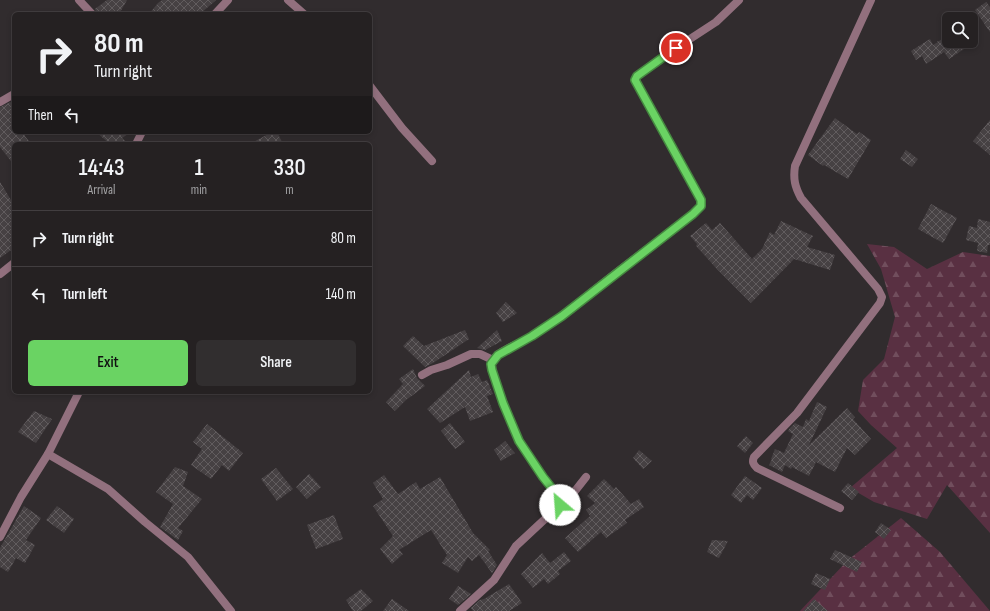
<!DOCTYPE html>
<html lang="en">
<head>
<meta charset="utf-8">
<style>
  body { margin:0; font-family:"Sofia Sans Condensed",sans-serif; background:#312e2f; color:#f1f3f6; height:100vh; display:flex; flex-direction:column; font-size:15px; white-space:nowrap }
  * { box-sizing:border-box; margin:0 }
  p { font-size:13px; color:#a3a3a5 }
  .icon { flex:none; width:22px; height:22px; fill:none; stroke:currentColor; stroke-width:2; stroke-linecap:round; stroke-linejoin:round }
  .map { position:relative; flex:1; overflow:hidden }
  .side { position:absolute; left:12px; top:142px; width:360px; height:252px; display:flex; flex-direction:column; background:#252122; border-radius:6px; box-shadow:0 2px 6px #0003,0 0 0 1px #423e40 }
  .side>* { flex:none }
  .guide { position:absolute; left:12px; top:12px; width:360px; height:122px; border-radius:6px; box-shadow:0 2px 6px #0003,0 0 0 1px #423e40; background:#252122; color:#f1f3f6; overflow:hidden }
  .controls { position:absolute; left:942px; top:12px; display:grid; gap:8px }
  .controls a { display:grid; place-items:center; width:36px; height:36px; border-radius:6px; background:#252122; box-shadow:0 2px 6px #0003,0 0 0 1px #423e40; font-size:20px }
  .pin { position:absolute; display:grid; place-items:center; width:34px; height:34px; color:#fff; margin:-17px; border:2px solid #fff; border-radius:50%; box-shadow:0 1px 4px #0007 }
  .me { position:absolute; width:44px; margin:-22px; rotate:333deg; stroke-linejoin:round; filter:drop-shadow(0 0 3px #0008) }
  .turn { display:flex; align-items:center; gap:14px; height:84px; padding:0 16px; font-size:18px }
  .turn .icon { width:52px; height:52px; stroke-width:2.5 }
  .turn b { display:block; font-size:28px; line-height:34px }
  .then { display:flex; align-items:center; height:38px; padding:0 16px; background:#0003; gap:8px; font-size:15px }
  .eta { display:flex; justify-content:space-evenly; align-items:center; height:68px; text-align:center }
  .eta b { font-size:24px; font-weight:600; line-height:28px }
  .primary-button { display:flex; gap:8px; margin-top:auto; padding:8px 16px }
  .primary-button a { flex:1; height:46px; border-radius:6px; background:#6ad363; color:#111; font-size:16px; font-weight:600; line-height:46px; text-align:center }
  .primary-button a+a { background:#312e2f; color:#f1f3f6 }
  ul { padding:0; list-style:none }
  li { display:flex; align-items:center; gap:12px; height:56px; padding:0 16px; border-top:1px solid #423e40 }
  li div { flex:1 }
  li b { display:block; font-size:15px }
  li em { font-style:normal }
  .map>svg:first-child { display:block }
  .forest { fill:url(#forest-firs) }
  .building { fill:url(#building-cross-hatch) }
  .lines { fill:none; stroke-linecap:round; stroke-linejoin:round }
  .minor { stroke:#92707e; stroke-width:8 }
  .route-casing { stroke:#458940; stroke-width:10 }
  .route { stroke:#6ad363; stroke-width:7 }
</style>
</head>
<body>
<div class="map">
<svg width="990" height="611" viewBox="0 0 990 611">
  <defs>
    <pattern id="forest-firs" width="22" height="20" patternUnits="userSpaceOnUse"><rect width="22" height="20" fill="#593042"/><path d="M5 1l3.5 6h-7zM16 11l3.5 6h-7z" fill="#714e5d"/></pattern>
    <pattern id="building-cross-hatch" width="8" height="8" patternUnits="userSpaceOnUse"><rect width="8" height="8" fill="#464143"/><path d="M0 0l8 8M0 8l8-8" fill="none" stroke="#615c5e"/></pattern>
  </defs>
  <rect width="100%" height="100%" fill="#312c2e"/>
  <g class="forest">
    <polygon points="867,244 894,247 927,269 963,252 990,256 990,533 947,485 927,519 874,502 850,488 897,448 871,425 858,411 863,380 884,359 895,317 881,269"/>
    <polygon points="901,518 940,552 990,611 800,611 848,560"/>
  </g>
  <g class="building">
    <polygon points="107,0 127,0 119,14 97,14 95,9"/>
    <polygon points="162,0 216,0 200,14 149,14 158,3"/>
    <polygon points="986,2 990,7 990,32 975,10"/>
    <polygon points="949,35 949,41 961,41 960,42 964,49 949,59 944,52 926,64 922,56 916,60 911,51 930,39 933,45 938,42 937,41 939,41"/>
    <polygon points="11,102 14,108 14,132 22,132 31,144 14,144 14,165 0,147 0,107"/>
    <polygon points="835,118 857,134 859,132 871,140 848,179 824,165 823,166 808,155"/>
    <polygon points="990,120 990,155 973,141"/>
    <polygon points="96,132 131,132 122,138 128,144 110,144"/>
    <polygon points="272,132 277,132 283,144 250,144"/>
    <polygon points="906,150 918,159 912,167 900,159"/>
    <polygon points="0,182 14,205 14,248 0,258"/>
    <polygon points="931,204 957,218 943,243 918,229"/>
    <polygon points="978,219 990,222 990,245 988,245 987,253 977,251 978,243 966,240 969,226 977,228"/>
    <polygon points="781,221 813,236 807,247 835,255 830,270 794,259 751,303 718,270 696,246 697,244 690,236 706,223 712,230 720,223 752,259 762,249 770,232 774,235"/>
    <polygon points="506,302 517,313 503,322 496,313"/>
    <polygon points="465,330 469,339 433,363 425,367 403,346 413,336 424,346"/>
    <polygon points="497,330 502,341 485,350 477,348"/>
    <polygon points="413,369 417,378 425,386 406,400 395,411 386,402 403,384 399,379"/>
    <polygon points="469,370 471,377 478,374 482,382 487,380 493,394 487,396 493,412 470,421 465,407 440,423 427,409"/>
    <polygon points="817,402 827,407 809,445 847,408 855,417 853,419 871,439 855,455 847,448 835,472 816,462 809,476 792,467 791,469 785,465 782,472 769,465 772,459 771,459 775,449 784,453 793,434 788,431 790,428 795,423 803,427 806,419 809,421"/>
    <polygon points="34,411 52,419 36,443 18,432"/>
    <polygon points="450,423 465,442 455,449 441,431"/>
    <polygon points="207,424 243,453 229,471 222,465 211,479 191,465 202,449 193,442"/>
    <polygon points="746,436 753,443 745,453 737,446"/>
    <polygon points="505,441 515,453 501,461 494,450"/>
    <polygon points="639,450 652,461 643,469 633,458"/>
    <polygon points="175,467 188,472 183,486 202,499 178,528 183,531 178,540 160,527 173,504 156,492"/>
    <polygon points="276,468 293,489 277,501 261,479"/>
    <polygon points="309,474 321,487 307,499 296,487"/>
    <polygon points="384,475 398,494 416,482 420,489 440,477 473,533 490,550 488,551 497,565 492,573 479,555 472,561 468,557 458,573 442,563 447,555 431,530 399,550 403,554 392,564 380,549 393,536 373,506 383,499 373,483"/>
    <polygon points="745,476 762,488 753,500 747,495 741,503 731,495"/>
    <polygon points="604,479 614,489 616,487 631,504 639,499 644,507 625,520 627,523 606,538 601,532 578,552 565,538 590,516 586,510 595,503 587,496"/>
    <polygon points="848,483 859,492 852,500 841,491"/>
    <polygon points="24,506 41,518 26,540 35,545 25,563 16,558 8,572 0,567 0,548"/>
    <polygon points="57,506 74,519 64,533 46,520"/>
    <polygon points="334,515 343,539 316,549 307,525"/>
    <polygon points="881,523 891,530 884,539 875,532"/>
    <polygon points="712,540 728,541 719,558 707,552"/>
    <polygon points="835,550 862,562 857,572 830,559"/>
    <polygon points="564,552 571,561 558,571 560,574 548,584 544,579 533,588 521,574 542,553 550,563"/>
    <polygon points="816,573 830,579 825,590 811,584"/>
    <polygon points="509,584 522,603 509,611 473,611 471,608 480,600 484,599"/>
    <polygon points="458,586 471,594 458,605 449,599"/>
    <polygon points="361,589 373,601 361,611 353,611 346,600"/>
    <polygon points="392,599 409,611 383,611"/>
    <polygon points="814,599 828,611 803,611"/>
  </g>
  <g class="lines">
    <g class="minor">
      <polyline points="79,0 92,14"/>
      <polyline points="288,0 304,14"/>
      <polyline points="215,14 228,0"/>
      <polyline points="370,86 402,128 432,161"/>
      <polyline points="0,102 14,94"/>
      <polyline points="136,144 142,132"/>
      <polyline points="0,274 14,263"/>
      <polyline points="422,375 431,370 447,365 471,354 480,354 493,360"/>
      <polyline points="48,454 108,489 145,522 188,557 231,611"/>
      <polyline points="560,505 575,491 586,477"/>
      <path d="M840 508 757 468C753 464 752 462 754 457L797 413 880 303 882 297 878 289 801 198C795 187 793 179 795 166L871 0"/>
      <polyline points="0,537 21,497 48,454 79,392"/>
      <path d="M460 611 494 580 516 546 560 505 558 496 543 477 519 441 503 403 492 370C489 355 507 349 517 344 545 330 568 311 592 292 625 265 660 240 693 214L701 206 702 201 700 198 635 80 637 76 667 54 716 22 739 0"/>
    </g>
  </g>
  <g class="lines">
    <defs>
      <polyline id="route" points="560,505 558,496 543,477 519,441 503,403 492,370 491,364 498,355 532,336 562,316 693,214 701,206 701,200 635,80 637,76 676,48"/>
    </defs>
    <use href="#route" class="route-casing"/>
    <use href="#route" class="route"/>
  </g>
</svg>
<div class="controls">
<a><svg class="icon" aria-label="search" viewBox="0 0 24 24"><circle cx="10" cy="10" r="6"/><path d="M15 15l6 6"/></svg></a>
</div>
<div class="pin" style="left:676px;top:48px;background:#d93025"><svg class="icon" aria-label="arrive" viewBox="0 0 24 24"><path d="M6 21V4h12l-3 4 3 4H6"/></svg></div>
<svg class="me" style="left:560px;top:505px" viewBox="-20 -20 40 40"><circle r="19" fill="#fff"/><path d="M0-13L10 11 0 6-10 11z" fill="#6ad363"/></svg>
<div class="guide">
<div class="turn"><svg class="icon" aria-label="right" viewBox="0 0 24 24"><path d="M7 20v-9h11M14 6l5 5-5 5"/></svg><div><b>80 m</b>Turn right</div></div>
<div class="then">Then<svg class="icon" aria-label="left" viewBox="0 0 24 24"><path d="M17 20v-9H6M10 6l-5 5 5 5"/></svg></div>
</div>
<section class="side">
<div class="eta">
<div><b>14:43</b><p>Arrival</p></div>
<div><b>1</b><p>min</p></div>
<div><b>330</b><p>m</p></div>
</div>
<ul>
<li><svg class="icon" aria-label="right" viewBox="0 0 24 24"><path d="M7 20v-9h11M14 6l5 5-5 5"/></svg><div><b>Turn right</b></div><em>80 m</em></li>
<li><svg class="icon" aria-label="left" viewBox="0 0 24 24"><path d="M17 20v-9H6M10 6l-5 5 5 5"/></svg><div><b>Turn left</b></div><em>140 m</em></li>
</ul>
<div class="primary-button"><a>Exit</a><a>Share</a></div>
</section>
</div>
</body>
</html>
